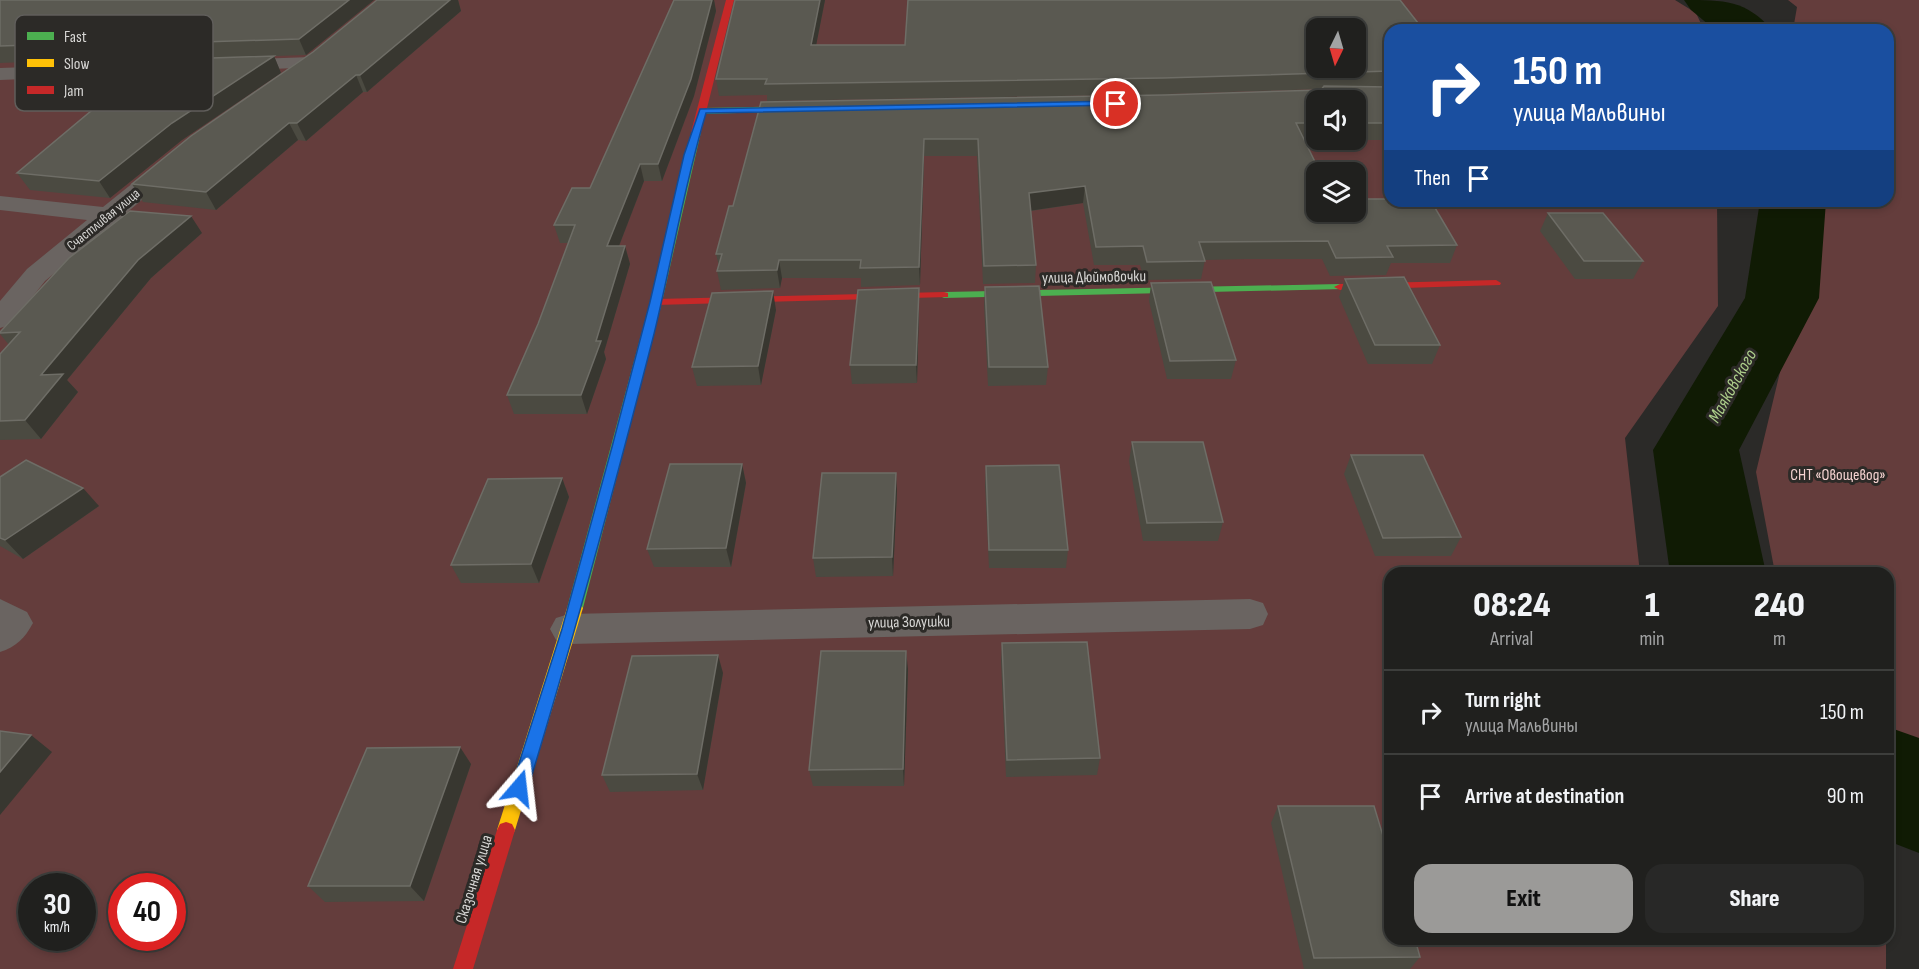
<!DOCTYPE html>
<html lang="en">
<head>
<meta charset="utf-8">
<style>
  body { margin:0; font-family:"Sofia Sans Condensed",sans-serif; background:#282827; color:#f1f3f6; height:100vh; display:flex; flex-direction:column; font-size:22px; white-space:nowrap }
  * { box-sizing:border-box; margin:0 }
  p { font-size:20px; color:#a2a3a4 }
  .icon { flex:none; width:33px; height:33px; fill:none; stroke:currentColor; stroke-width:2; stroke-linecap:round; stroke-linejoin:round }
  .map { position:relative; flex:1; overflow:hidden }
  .details { position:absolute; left:1384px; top:567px; width:510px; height:378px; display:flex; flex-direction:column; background:#20201e; border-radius:18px; box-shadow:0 3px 9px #0003,0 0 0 2px #3d3e3c }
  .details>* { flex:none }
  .banner { position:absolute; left:1384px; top:24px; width:510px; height:183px; border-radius:18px; box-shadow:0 3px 9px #0003,0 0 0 2px #3d3e3c; background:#1a4fa0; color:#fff; overflow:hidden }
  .needle { width:39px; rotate:185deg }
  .fabs { position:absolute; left:1306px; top:18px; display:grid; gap:12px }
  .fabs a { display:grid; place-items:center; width:60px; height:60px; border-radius:12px; background:#20201e; box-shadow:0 3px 9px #0003,0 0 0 2px #3d3e3c; font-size:30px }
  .speed { position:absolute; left:18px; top:873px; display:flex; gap:12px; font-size:30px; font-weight:700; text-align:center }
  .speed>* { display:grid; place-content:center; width:78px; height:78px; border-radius:50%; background:#20201e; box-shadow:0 3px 9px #0003,0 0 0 2px #3d3e3c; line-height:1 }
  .speed small { font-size:15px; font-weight:400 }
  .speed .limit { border:9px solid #d22; background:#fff; color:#111 }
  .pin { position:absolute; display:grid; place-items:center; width:51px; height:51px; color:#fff; margin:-26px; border:3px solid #fff; border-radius:50%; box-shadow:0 2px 6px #0007 }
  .me { position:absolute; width:66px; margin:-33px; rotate:17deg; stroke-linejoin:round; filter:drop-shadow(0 0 4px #0008) }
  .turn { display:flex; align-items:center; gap:21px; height:126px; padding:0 30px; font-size:27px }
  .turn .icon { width:78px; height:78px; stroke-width:2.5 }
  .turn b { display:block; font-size:42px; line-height:51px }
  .then { display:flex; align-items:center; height:57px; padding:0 30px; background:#0003; gap:12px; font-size:22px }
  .eta { display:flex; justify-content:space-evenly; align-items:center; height:102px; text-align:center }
  .eta b { font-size:36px; font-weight:800; line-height:42px }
  .button { display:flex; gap:12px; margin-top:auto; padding:12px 30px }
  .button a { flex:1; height:69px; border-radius:18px; background:#9b9a98; color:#111; font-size:24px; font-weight:800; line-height:69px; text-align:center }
  .button a+a { background:#282827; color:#f1f3f6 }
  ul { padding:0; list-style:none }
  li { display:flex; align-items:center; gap:18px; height:84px; padding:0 30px; border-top:2px solid #3d3e3c }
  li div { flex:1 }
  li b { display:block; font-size:22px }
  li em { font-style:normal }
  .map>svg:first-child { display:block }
  .green { fill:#643d3c; fill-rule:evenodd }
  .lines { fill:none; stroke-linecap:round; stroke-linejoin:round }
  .river { fill:#101b04; fill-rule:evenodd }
  .street { fill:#6a6461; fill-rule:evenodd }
  .fast { fill:#4caf50; fill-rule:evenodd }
  .slow { fill:#ffc107; fill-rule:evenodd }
  .jam { fill:#c62828; fill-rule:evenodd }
  .wall { fill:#4b4a41; fill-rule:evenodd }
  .shaded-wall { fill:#383730 }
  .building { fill:#5a5951; stroke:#6e6d66; stroke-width:1.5; fill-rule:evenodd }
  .route { fill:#1a73e8; stroke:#114b97; stroke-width:1.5 }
  .labels { text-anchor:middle; stroke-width:6; stroke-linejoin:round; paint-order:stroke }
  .far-street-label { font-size:14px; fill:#d8d7d5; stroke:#2c2a27 }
  .street-label { font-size:16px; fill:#d8d7d5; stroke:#2c2a27 }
  .park-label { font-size:16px; fill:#f5d3d1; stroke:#2c2a27 }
  .water-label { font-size:18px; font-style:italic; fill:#adce8b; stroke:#2c2a27 }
  .key { fill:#2c2a27; stroke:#605e5b; stroke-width:1.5 }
  .key-label { font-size:16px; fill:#d8d7d5 }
</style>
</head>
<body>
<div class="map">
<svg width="1919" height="969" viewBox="0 0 1919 969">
  <rect width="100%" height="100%" fill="#2b2a28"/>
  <g class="green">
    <path d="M0 0H1675L1696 13 1704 30H1390V201H1717L1718 306 1625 438 1640 573H1390V939H1886V969H0ZM1317 28H1356V68H1317ZM1317 100H1356V140H1317ZM1317 172H1356V212H1317ZM32 886H82V938H32ZM122 886H172V938H122Z"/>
    <polygon points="1788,0 1919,0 1919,752 1889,730 1888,573 1775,573 1756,472 1821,201 1888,201 1888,30 1793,30 1797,7"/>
  </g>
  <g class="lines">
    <g class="river">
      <path d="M1684 0C1724 0 1746 0 1772 30H1715L1691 10Z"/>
      <polygon points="1760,201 1826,201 1819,298 1739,450 1766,573 1670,573 1653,450 1745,298"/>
      <polygon points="1888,727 1919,738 1919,853 1888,841"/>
    </g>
    <g class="street">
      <polygon points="312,57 319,59 322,63 319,67 0,80 0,68"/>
      <polygon points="172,156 180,158 184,163 180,168 45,281 10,325 0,328 0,301 27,269 87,220 0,210 0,196 103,207 164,158"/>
      <path d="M0 599 27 612 33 623C25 638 16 647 0 652Z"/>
      <polygon points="1250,599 1263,603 1268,614 1263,625 1250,629 569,644 556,640 550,629 556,618 569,614"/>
    </g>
    <g class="fast">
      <polygon points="803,106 807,109 806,111 703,114 699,111 703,108"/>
      <polygon points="693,130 701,132 662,302 583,608 580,612 575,614 570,612 567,608 650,302 684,155"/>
      <polygon points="1340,284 1344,285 1344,289 944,298 938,295 944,292"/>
    </g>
    <polygon class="slow" points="575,602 580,604 583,608 515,830 512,836 506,838 500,836 497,830 567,608 570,604"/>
    <g class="jam">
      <polygon points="726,0 734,0 701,132 696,135 691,132"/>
      <polygon points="1496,280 1501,283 1500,285 1340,290 1334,287 1340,284"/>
      <polygon points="944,292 948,293 948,297 656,305 650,302 656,299"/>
      <polygon points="506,822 512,824 515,830 473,969 453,969 497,830 500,824"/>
    </g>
  </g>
  <g class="wall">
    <polygon points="0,0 374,0 306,55 182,59 180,56 0,63"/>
    <polygon points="377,0 458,0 461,11 367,92 363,92 306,141 298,140 216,210 143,202 132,184 313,52"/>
    <polygon points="674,0 714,0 716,11 694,96 662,181 644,181 619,246 625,246 630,264 604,352 606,359 587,414 514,414 507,395 538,324 568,243 560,243 554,225 590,188"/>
    <path d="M735 0H825L816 45H905L1390 30V140H1304L1317 212 1457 245 1450 263H1391L1386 275 1330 276 1322 259H1245L1205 260 1201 279 1144 280 1140 265H1094L1083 203 1031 211 1036 265 1035 283 983 284 977 156H924L920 285 861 287V278H782L780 288 721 290 717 271 719 266 716 254 733 206 761 102 1121 95 767 101V95L719 96 716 79ZM1322 89 1321 90 1168 94ZM1317 100H1356V140H1317Z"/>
    <polygon points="274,56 281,73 182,140 110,198 30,190 17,173"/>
    <polygon points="1548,213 1643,261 1633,279 1575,279 1540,231"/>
    <polygon points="202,233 151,278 67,380 78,392 41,439 0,440 0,354 9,345 0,334 0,332"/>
    <polygon points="1345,279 1440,345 1432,364 1368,364 1339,297"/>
    <polygon points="1151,283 1236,360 1231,379 1167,379 1149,301"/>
    <polygon points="985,287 1048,367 1046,385 988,386 984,305"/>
    <polygon points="919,306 917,383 852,384 850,365"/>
    <polygon points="776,310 761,385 697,386 692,367"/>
    <polygon points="1132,442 1223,522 1218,541 1143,541 1129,461"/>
    <polygon points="1351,455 1461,537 1451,556 1375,556 1344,474"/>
    <polygon points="742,464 746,483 731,567 654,567 647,549"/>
    <polygon points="986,466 1068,550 1066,568 989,568 985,484"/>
    <polygon points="0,477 99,506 23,559 0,546"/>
    <polygon points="562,478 569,497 539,583 461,583 451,565"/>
    <polygon points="897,491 893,576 816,577 813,558"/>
    <polygon points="1002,643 1100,758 1097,775 1006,777 1001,661"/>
    <polygon points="908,669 904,786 813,786 809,770"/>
    <polygon points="723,673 703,790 610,792 602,775"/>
    <polygon points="471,764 424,901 325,902 308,886"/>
    <polygon points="1278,806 1420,957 1410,969 1304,969 1271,823"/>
  </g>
  <g class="shaded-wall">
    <polygon points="349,0 374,0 306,55 299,39"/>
    <polygon points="450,0 458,0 461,11 367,92 360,75"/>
    <polygon points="712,0 714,0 716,11 694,96 662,181 658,164"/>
    <polygon points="820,0 825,0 813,61 811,45"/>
    <polygon points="274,56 281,73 182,140 110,198 99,181 172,123"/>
    <polygon points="356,75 363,92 306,141 297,123"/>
    <polygon points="289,123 298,140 216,210 206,192"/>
    <polygon points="924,139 924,156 920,285 919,267"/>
    <polygon points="640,164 644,181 612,264 607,246"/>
    <polygon points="1085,186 1083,203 1028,211 1029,193"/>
    <polygon points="191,216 202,233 151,278 67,380 78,392 41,439 25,420 41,375 138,260"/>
    <polygon points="625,246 630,264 604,352 606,359 587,414 581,395 596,341"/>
    <polygon points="779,260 782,278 780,288 777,270"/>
    <polygon points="919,288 919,306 917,383 916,365"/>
    <polygon points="773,291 776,310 761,385 758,366"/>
    <polygon points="742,464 746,483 731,567 726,548"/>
    <polygon points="896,473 897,491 893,576 892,557"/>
    <polygon points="562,478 569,497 539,583 531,564"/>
    <polygon points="83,488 99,506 23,559 5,540"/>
    <polygon points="906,651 908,669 904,786 903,769"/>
    <polygon points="718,655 723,673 703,790 697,774"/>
    <polygon points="31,735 52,752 0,815 0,772"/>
    <polygon points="460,747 471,764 424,901 410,886"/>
  </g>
  <g class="building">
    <polygon points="0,0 349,0 299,39 173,43 177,40 0,46"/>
    <polygon points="377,0 450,0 360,75 356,75 297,123 289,123 206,192 132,184 191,136 313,52"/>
    <polygon points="674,0 712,0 691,79 658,164 640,164 607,246 625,246 596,341 601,341 581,395 507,395 538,324 575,225 554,225 572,188 590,188"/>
    <path d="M735 0H820L811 45H905L908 0H1400L1418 23H1525L1532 30H1390V71L1163 78 765 84 767 79H716ZM1317 28H1356V68H1317Z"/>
    <polygon points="274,56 172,123 99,181 17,173 152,60"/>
    <polygon points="1324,86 1390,87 1390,123 1356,123 1356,100 1317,100 1317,123 1296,123 1320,172 1317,172 1317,212 1356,212 1356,199 1390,199 1390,201 1431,201 1457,245 1387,246 1393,257 1336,258 1328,241 1199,242 1205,261 1147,262 1143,246 1096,247 1085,186 1029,193 1036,265 984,266 978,139 924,139 919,267 860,268 861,260 779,260 777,270 717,271 722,254 716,254 729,206 733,206 761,102 1164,95 1321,90"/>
    <polygon points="130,211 191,216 138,260 41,375 63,374 25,420 0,421 0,354 20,332 0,333 0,332 69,258"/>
    <polygon points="1548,213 1603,213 1643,261 1584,261"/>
    <polygon points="1404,277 1440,345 1375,345 1345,279"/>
    <polygon points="1211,282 1236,360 1170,361 1151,283"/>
    <polygon points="1039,286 1048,367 989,367 985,287"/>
    <polygon points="919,288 916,365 850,365 858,290"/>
    <polygon points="773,291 758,366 692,367 712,293"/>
    <polygon points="1132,442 1203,442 1223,522 1147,523"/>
    <polygon points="1351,455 1423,455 1461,537 1383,538"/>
    <polygon points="26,460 83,488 5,540 0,538 0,477"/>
    <polygon points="670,464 742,464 726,548 647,549"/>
    <polygon points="1059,465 1068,550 989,550 986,466"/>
    <polygon points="822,473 896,473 892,557 813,558"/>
    <polygon points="562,478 531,564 451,565 488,479"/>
    <polygon points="1087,642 1100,758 1007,760 1002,643"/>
    <polygon points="821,651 906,651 903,769 809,770"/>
    <polygon points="718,655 697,774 602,775 632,656"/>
    <polygon points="0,731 31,735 0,772"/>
    <polygon points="460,747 410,886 308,886 367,748"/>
    <polygon points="1278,806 1374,806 1390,859 1390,939 1415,939 1420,957 1314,958"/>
  </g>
  <path class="route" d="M1116 101 1119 102V105L706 113C684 186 672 260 654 334 615 486 574 637 528 788L526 793 519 796 513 793 511 788 562 629 612 447 650 302 684 155 700 109Z"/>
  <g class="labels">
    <g class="far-street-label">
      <text transform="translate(103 219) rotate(-39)" y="5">Счастливая улица</text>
    </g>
    <g class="street-label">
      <text transform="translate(1094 276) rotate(-1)" y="6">улица Дюймовочки</text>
      <text transform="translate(909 621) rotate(-1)" y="6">улица Золушки</text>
      <text transform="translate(473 879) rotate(-73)" y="6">Сказочная улица</text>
    </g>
    <g class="park-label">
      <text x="1838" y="480">СНТ «Овощевод»</text>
    </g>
    <g class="water-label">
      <text transform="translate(1732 386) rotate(-61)" y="6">Маяковского</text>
    </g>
  </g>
  <rect x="15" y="15" width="198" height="96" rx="9" class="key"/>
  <rect x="27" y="32" width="27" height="8" fill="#4caf50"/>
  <rect x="27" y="59" width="27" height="8" fill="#ffc107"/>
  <rect x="27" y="86" width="27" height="8" fill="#c62828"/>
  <g class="key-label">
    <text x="64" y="42">Fast</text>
    <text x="64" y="69">Slow</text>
    <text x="64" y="96">Jam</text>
  </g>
</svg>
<div class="fabs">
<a><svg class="needle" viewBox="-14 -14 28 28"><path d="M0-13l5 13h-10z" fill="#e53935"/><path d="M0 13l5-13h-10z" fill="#a2a3a4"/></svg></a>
<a><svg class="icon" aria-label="sound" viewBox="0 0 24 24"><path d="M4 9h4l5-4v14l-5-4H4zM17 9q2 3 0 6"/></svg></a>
<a><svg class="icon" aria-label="layers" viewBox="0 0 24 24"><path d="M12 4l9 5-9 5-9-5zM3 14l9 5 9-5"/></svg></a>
</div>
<div class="speed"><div>30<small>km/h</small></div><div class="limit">40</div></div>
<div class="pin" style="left:1116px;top:104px;background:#d93025"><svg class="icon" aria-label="arrive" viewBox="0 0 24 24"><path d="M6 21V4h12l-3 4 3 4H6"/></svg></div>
<svg class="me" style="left:519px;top:788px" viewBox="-20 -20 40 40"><path d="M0-17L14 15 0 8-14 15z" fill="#1a73e8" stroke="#fff" stroke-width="4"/></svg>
<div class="banner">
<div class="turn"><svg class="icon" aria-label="right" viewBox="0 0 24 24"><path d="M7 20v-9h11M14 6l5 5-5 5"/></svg><div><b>150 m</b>улица Мальвины</div></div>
<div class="then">Then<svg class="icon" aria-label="arrive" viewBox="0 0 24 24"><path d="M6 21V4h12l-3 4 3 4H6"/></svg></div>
</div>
<section class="details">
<div class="eta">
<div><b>08:24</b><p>Arrival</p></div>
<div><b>1</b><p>min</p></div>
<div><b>240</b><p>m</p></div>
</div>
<ul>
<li><svg class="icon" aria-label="right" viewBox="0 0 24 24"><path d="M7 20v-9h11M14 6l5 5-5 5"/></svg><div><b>Turn right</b><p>улица Мальвины</p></div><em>150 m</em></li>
<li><svg class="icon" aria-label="arrive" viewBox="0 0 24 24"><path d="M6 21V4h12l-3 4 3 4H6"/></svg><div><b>Arrive at destination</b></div><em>90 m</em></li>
</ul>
<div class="button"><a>Exit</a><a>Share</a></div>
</section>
</div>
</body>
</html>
